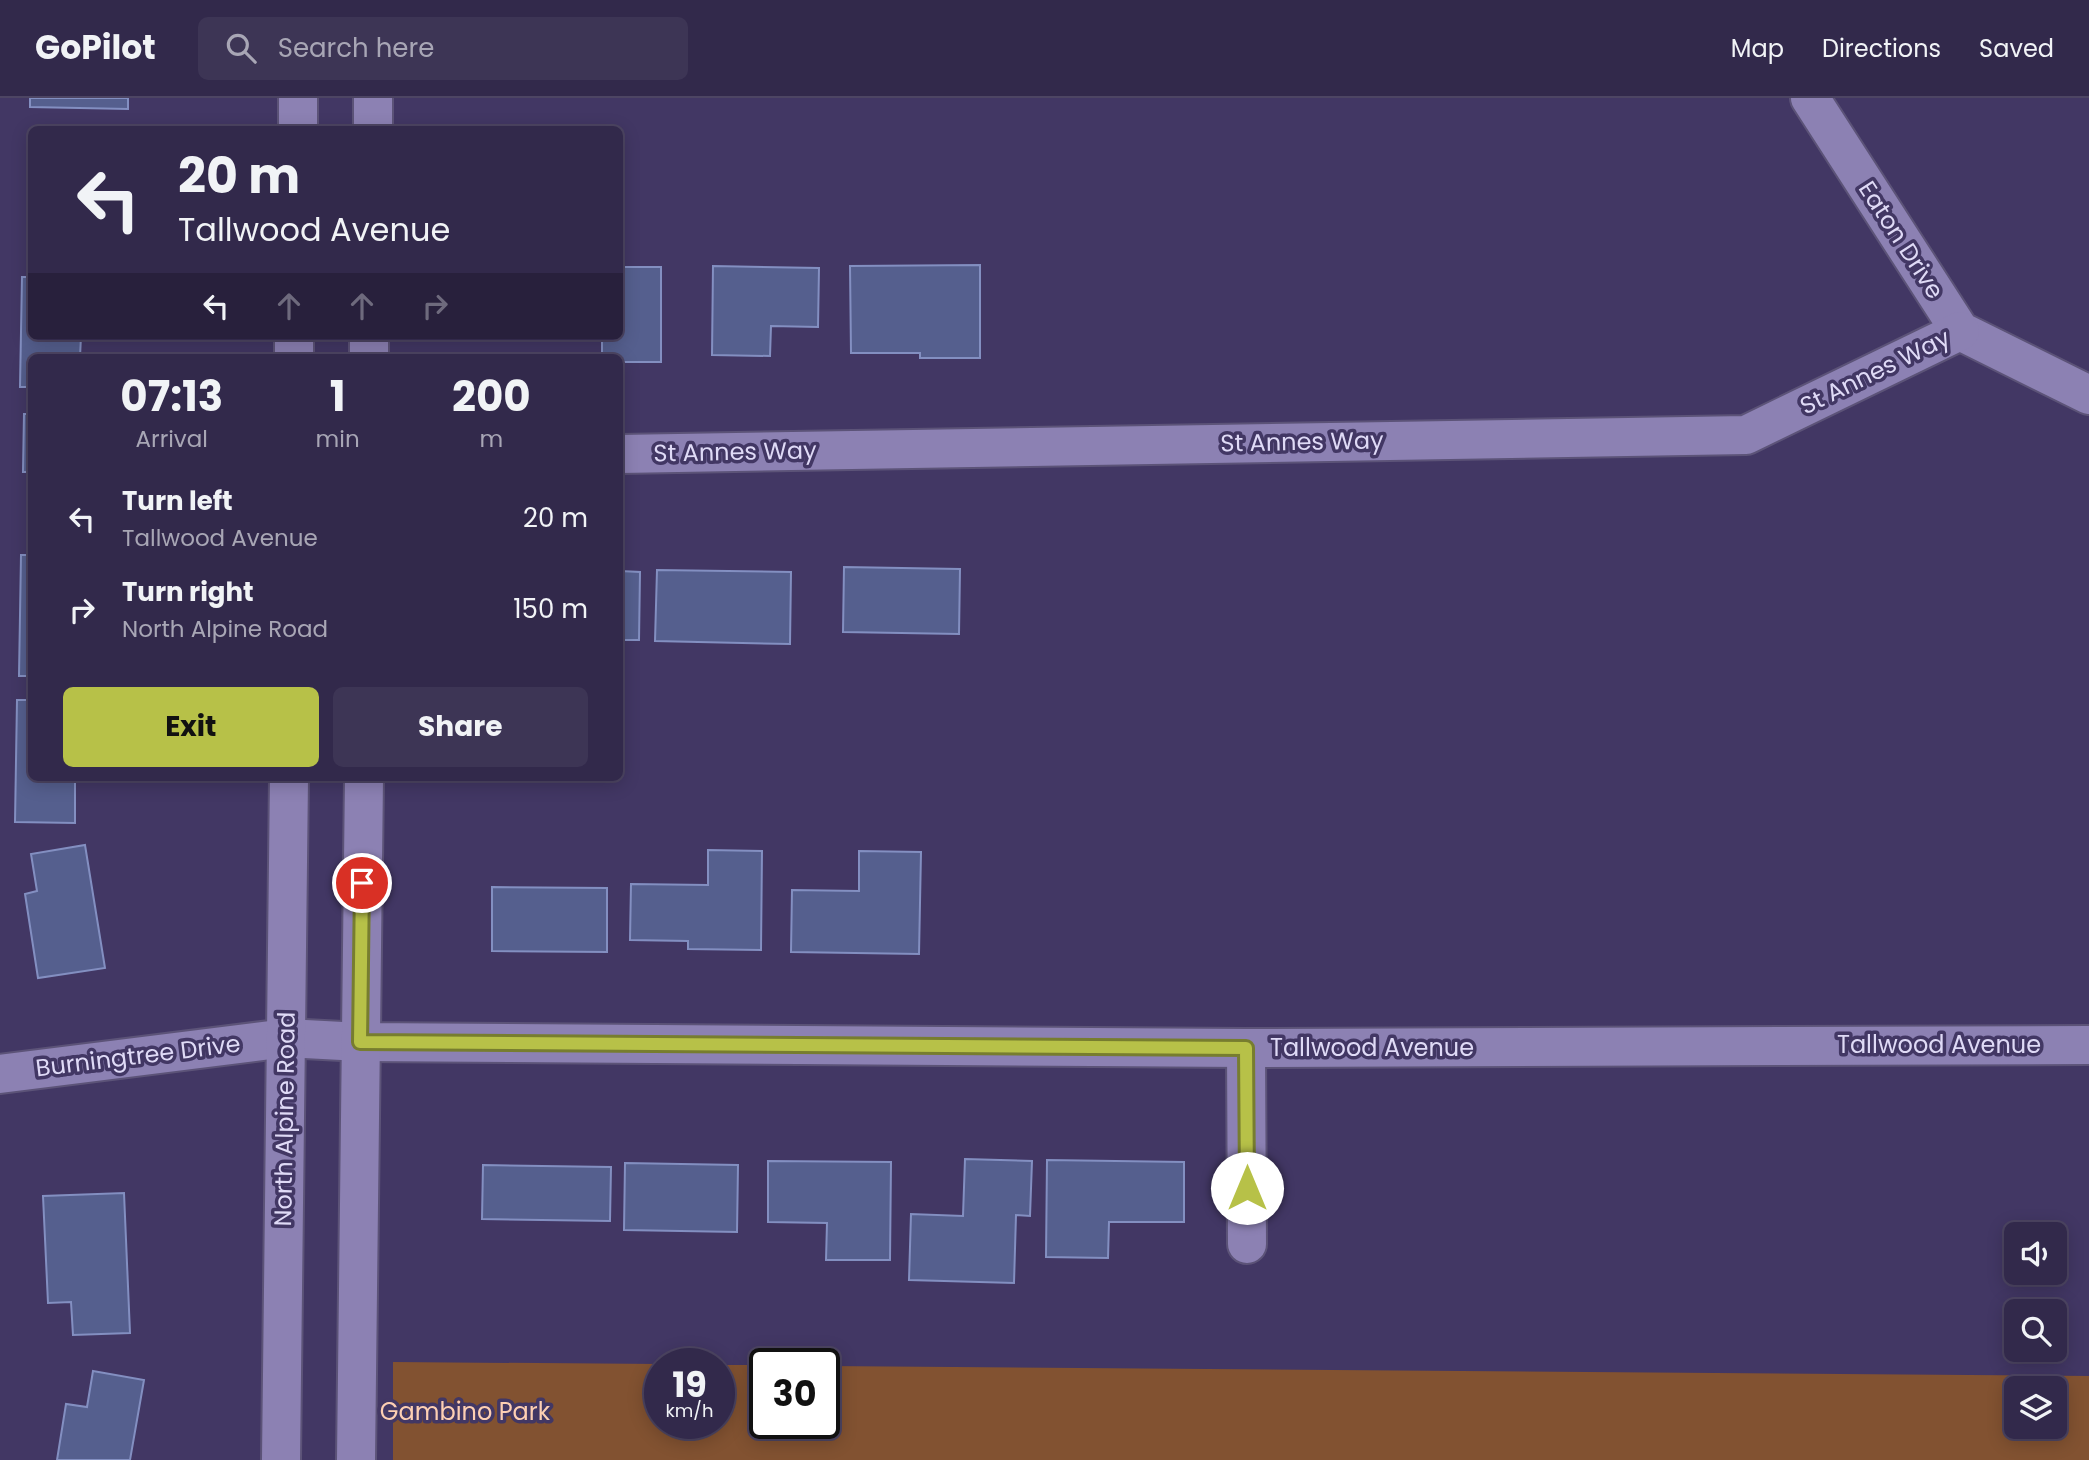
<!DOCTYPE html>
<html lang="en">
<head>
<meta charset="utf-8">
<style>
  body { margin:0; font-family:Poppins,sans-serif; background:#3d3555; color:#f1f3f6; height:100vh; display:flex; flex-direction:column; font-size:26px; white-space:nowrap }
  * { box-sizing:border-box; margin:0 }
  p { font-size:23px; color:#a8a6b5 }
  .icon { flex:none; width:38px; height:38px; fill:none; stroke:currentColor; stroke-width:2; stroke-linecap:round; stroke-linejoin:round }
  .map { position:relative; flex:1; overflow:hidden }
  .panel { position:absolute; left:28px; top:256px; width:595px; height:427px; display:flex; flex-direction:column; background:#32294b; border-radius:10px; box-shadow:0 4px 18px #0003,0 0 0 2px #4d4563 }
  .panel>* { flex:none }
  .guide { position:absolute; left:28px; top:28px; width:595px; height:214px; border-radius:10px; box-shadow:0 4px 18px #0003,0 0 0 2px #4d4563; background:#32294b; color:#f1f3f6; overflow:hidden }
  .tools { position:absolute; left:2004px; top:1124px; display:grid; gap:14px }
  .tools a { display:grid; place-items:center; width:63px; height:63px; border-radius:10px; background:#32294b; box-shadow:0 4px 18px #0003,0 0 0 2px #4d4563; font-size:35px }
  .speed { position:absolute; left:644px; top:1250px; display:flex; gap:14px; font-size:35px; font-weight:700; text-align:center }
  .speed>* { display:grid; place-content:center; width:91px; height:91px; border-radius:50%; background:#32294b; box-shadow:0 4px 18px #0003,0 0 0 2px #4d4563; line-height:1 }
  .speed small { font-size:18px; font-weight:400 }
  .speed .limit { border:4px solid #111; border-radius:10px; background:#fff; color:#111 }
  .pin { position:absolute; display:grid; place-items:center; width:60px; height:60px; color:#fff; margin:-30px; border:4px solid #fff; border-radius:50%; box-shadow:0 2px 7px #0007 }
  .me { position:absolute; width:77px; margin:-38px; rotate:0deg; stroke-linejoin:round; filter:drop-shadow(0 0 5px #0008) }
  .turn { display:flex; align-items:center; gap:24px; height:147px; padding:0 35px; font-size:32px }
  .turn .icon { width:91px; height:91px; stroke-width:2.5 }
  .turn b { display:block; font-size:49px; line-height:60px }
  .lanes { display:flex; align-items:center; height:66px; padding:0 35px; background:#0003; justify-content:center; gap:35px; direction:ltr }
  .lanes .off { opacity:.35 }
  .eta { display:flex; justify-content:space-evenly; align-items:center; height:119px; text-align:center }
  .eta b { font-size:42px; font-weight:700; line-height:49px }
  .button { display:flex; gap:14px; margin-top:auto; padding:14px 35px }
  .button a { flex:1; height:80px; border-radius:10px; background:#b7c148; color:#111; font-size:28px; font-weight:700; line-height:80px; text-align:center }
  .button a+a { background:#3d3555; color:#f1f3f6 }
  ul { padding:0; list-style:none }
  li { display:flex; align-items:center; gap:21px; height:91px; padding:0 35px }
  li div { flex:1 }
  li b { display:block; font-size:26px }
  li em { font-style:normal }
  header { display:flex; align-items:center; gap:42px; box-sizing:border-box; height:98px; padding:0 35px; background:#32294b; border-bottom:2px solid #4d4563 }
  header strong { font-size:33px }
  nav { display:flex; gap:38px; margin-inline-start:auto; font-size:24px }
  .search { width:490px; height:63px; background:#3d3555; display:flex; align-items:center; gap:18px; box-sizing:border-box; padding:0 24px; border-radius:10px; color:#a8a6b5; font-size:26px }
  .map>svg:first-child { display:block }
  .green { fill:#825231; fill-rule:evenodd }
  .building { fill:#555f8e; stroke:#838fc1; stroke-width:2 }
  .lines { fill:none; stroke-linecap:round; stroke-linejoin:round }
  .street-casing { stroke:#5c5378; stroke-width:42 }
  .secondary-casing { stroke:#5c5378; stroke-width:42 }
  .street { stroke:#8c81b3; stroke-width:38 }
  .secondary { stroke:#8c81b3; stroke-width:38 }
  .route-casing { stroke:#777d2f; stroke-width:18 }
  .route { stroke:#b7c148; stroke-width:12 }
  .labels { text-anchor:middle; stroke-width:7; stroke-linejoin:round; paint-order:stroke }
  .street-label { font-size:24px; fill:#dfdaf6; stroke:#423764 }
  .park-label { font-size:24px; fill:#fdcfb3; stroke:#423764 }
</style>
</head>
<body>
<header>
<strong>GoPilot</strong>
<div class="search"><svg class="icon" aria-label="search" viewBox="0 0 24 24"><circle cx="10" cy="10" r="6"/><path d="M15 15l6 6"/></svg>Search here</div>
<nav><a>Map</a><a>Directions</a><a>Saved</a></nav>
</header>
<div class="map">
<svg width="2089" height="1362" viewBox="0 0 2089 1362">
  <rect width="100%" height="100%" fill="#423764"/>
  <path class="green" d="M393 1264 660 1266V1325H719V1267H765V1325H824V1268L2089 1278V1362H393ZM2016 1290H2054V1328H2016Z"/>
  <g class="building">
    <polygon points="30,0 128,0 128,11 30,9"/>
    <polygon points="31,40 32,40 32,97 29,97"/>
    <polygon points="980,167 980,260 920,260 920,255 851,255 850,168"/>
    <polygon points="713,168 819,170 818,229 771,228 770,258 712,257"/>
    <polygon points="620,169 661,169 661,264 620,264 620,259 602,259 602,238 620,238"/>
    <polygon points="22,179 32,179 32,238 81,238 80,259 32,259 32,289 20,289"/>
    <polygon points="24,316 32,316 32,374 23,374"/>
    <polygon points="21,457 32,457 32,578 19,578"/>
    <polygon points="844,469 960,471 959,536 843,534"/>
    <polygon points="657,472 791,474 790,546 655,543"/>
    <polygon points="620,473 640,474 639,542 620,542"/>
    <polygon points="17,602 32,602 32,679 75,679 75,725 15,724"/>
    <polygon points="85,747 105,870 38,880 25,796 37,793 31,756"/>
    <polygon points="708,752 762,753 761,852 688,851 688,843 630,842 631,786 708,787"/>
    <polygon points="859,753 921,754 919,856 791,854 792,792 859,793"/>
    <polygon points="492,789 607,790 607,854 492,853"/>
    <polygon points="965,1061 1032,1063 1030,1118 1016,1117 1014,1185 909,1182 911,1116 963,1118"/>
    <polygon points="1047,1062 1184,1064 1184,1124 1109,1124 1108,1160 1046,1159"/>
    <polygon points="768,1063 891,1064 890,1162 826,1162 827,1125 768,1124"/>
    <polygon points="625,1065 738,1067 737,1134 624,1132"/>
    <polygon points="483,1067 611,1069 610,1123 482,1121"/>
    <polygon points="124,1095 130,1235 73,1237 71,1204 48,1205 43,1098"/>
    <polygon points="93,1273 144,1282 130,1362 57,1362 66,1306 87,1309"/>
  </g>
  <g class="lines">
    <defs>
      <g id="street">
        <polyline points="1810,0 1960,233 2089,297"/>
        <polyline points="620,356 1746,337 1960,233"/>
        <polyline points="1246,950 1247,1146"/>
        <polyline points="0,976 286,940 361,944 1246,950 2089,947"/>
      </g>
      <g id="secondary">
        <polyline points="298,32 298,0"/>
        <polyline points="373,32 373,0"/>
        <polyline points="294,259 294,238"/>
        <polyline points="369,259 369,238"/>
        <polyline points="281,1362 289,679"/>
        <polyline points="356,1362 364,679"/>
      </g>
    </defs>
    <use href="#street" class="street-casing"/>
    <use href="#secondary" class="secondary-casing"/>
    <use href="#street" class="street"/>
    <use href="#secondary" class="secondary"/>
  </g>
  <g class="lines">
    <defs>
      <polyline id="route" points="362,785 360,944 1246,950 1247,1090"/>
    </defs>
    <use href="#route" class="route-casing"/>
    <use href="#route" class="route"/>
  </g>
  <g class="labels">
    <g class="street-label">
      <text transform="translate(1901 142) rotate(57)" y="8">Eaton Drive</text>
      <text transform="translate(1875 274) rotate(-26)" y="8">St Annes Way</text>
      <text transform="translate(1302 344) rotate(-1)" y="8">St Annes Way</text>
      <text transform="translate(735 354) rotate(-1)" y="8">St Annes Way</text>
      <text x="1939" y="955">Tallwood Avenue</text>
      <text x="1372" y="958">Tallwood Avenue</text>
      <text transform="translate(138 958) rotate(-7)" y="8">Burningtree Drive</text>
      <text transform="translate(285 1021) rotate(-89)" y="8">North Alpine Road</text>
    </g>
    <g class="park-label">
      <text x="465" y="1322">Gambino Park</text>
    </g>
  </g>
</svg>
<div class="tools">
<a><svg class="icon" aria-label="sound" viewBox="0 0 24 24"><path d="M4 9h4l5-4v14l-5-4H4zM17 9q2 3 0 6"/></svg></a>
<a><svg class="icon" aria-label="search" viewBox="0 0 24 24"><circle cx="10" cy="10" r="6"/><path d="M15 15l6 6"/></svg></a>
<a><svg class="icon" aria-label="layers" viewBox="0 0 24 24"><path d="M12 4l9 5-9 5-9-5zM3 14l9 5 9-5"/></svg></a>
</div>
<div class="speed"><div>19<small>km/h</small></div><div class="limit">30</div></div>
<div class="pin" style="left:362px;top:785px;background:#d93025"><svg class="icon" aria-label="arrive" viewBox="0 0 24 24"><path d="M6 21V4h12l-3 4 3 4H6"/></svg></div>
<svg class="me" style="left:1247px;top:1090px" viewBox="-20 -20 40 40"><circle r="19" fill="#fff"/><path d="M0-13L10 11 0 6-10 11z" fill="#b7c148"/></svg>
<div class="guide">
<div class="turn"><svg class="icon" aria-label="left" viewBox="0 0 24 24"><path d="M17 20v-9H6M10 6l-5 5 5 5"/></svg><div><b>20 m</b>Tallwood Avenue</div></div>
<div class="lanes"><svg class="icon" aria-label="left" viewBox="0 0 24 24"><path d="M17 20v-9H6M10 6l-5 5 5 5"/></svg><svg class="icon off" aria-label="ahead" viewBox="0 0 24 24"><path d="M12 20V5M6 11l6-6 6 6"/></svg><svg class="icon off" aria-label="ahead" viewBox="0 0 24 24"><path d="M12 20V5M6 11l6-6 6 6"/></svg><svg class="icon off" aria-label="right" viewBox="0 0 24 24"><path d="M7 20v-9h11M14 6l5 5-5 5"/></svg></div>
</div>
<section class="panel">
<div class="eta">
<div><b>07:13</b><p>Arrival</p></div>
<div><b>1</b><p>min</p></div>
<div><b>200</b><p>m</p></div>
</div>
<ul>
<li><svg class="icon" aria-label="left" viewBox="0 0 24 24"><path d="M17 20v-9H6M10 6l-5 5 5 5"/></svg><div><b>Turn left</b><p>Tallwood Avenue</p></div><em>20 m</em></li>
<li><svg class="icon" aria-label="right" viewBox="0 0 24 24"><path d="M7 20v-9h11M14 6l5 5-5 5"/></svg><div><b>Turn right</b><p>North Alpine Road</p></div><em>150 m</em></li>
</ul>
<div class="button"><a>Exit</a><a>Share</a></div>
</section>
</div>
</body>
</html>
